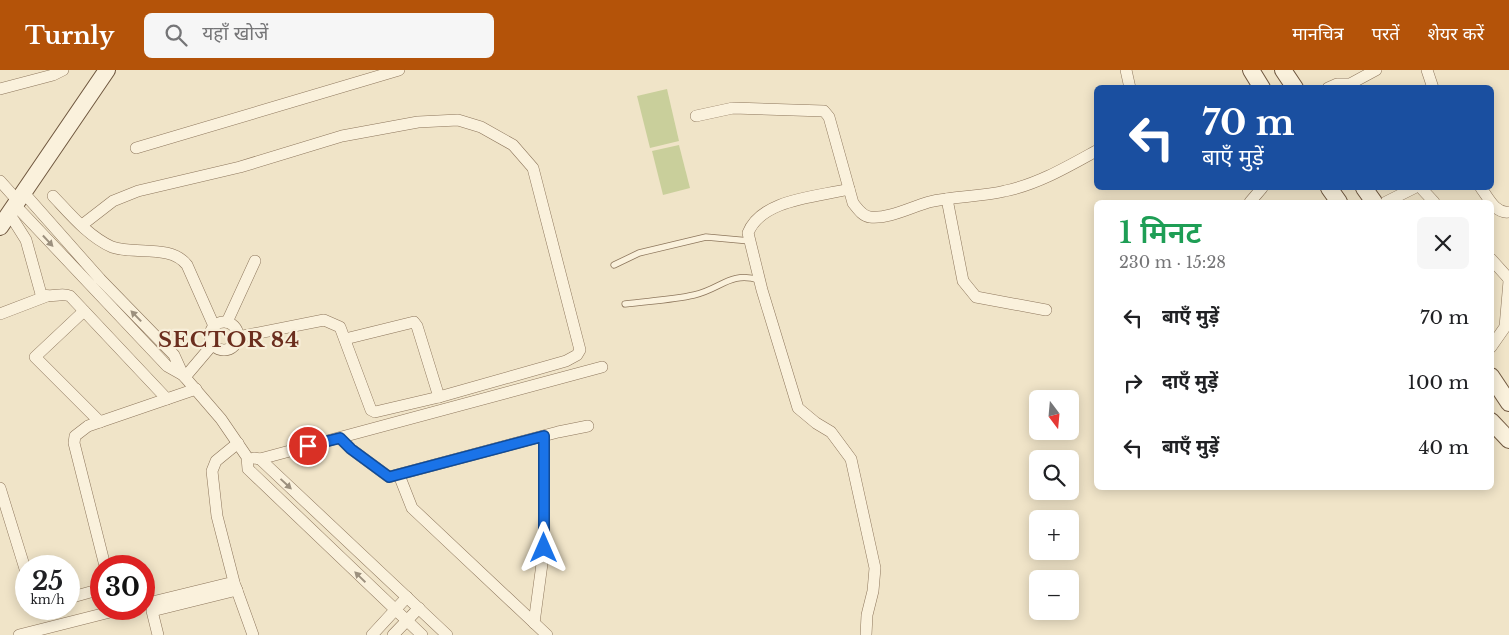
<!DOCTYPE html>
<html lang="hi">
<head>
<meta charset="utf-8">
<style>
  body { margin:0; font-family:"Libre Baskerville","Noto Sans Devanagari",serif; background:#f6f6f6; color:#202124; height:100vh; display:flex; flex-direction:column; font-size:19px; white-space:nowrap }
  * { box-sizing:border-box; margin:0 }
  p { font-size:16px; color:#757577 }
  .icon { flex:none; width:28px; height:28px; fill:none; stroke:currentColor; stroke-width:2; stroke-linecap:round; stroke-linejoin:round }
  .map { position:relative; flex:1; overflow:hidden }
  .drawer { position:absolute; left:1094px; top:130px; width:400px; height:290px; display:flex; flex-direction:column; background:#fff; border-radius:8px; box-shadow:0 2px 12px #0003 }
  .drawer>* { flex:none }
  .top-card { position:absolute; left:1094px; top:15px; width:400px; height:105px; border-radius:8px; box-shadow:0 2px 12px #0003; background:#1a4fa0; color:#fff; overflow:hidden }
  .needle { width:32px; rotate:164deg }
  .fabs { position:absolute; left:1029px; top:320px; display:grid; gap:10px }
  .fabs a { display:grid; place-items:center; width:50px; height:50px; border-radius:8px; background:#fff; box-shadow:0 2px 12px #0003; font-size:25px }
  .speed { position:absolute; left:15px; top:485px; display:flex; gap:10px; font-size:25px; font-weight:700; text-align:center }
  .speed>* { display:grid; place-content:center; width:65px; height:65px; border-radius:50%; background:#fff; box-shadow:0 2px 12px #0003; line-height:1 }
  .speed small { font-size:12px; font-weight:400 }
  .speed .limit { border:8px solid #d22; background:#fff; color:#111 }
  .pin { position:absolute; display:grid; place-items:center; width:42px; height:42px; color:#fff; margin:-21px; border:2px solid #fff; border-radius:50%; box-shadow:0 1px 5px #0007 }
  .me { position:absolute; width:55px; margin:-28px; rotate:0deg; stroke-linejoin:round; filter:drop-shadow(0 0 4px #0008) }
  .turn { display:flex; align-items:center; gap:18px; height:105px; padding:0 25px; font-size:22px }
  .turn .icon { width:65px; height:65px; stroke-width:2.5 }
  .turn b { display:block; font-size:35px; line-height:42px }
  .round { display:grid; place-items:center; flex:none; width:52px; height:52px; border-radius:8px; background:#f6f6f6 }
  .overview { display:flex; align-items:center; justify-content:space-between; height:85px; padding:0 25px }
  h1 { font-size:30px; font-weight:600; line-height:38px; color:#1e9e55 }
  ul { padding:0; list-style:none }
  li { display:flex; align-items:center; gap:15px; height:65px; padding:0 25px }
  li div { flex:1 }
  li b { display:block; font-size:19px }
  li em { font-style:normal }
  header { display:flex; align-items:center; gap:30px; box-sizing:border-box; height:70px; padding:0 25px; background:#b45309; color:#fff }
  header strong { font-size:24px }
  nav { display:flex; gap:28px; margin-inline-start:auto; font-size:18px }
  .search { width:350px; height:45px; background:#f6f6f6; display:flex; align-items:center; gap:12px; box-sizing:border-box; padding:0 18px; border-radius:8px; color:#757577; font-size:19px }
  .map>svg:first-child { display:block }
  .green { fill:#c9cf9b }
  .lines { fill:none; stroke-linecap:round; stroke-linejoin:round }
  .lane-casing { stroke:#8d765c; stroke-width:7 }
  .street-casing { stroke:#8d765c; stroke-width:12 }
  .secondary-casing { stroke:#6f573f; stroke-width:18 }
  .lane { stroke:#faf1dc; stroke-width:5.5 }
  .street { stroke:#faf1dc; stroke-width:11 }
  .secondary { stroke:#faf1dc; stroke-width:16 }
  .oneway { fill:#9c907e }
  .route-casing { stroke:#114b97; stroke-width:12 }
  .route { stroke:#1a73e8; stroke-width:9 }
  .labels { text-anchor:middle; stroke-width:4.5; stroke-linejoin:round; paint-order:stroke }
  .district-label { font-size:21px; font-weight:bold; letter-spacing:1px; fill:#6b2e1e; stroke:#f7eed8 }
</style>
</head>
<body>
<header>
<strong>Turnly</strong>
<div class="search"><svg class="icon" aria-label="search" viewBox="0 0 24 24"><circle cx="10" cy="10" r="6"/><path d="M15 15l6 6"/></svg>यहाँ खोजें</div>
<nav><a>मानचित्र</a><a>परतें</a><a>शेयर करें</a></nav>
</header>
<div class="map">
<svg width="1509" height="565" viewBox="0 0 1509 565">
  <rect width="100%" height="100%" fill="#f0e4c8"/>
  <g class="green">
    <polygon points="667,19 679,71 650,78 637,26"/>
    <polygon points="679,75 690,118 663,125 652,81"/>
  </g>
  <g class="lines">
    <defs>
      <g id="lane">
        <polyline points="614,195 639,183 706,167 750,171"/>
        <path d="M625 234C648 231 672 230 694 225 721 219 730 201 759 210"/>
      </g>
      <g id="street">
        <polyline points="1126,0 1130,18"/>
        <polyline points="1427,0 1433,18"/>
        <polyline points="1328,18 1337,14 1350,14 1376,0"/>
        <polyline points="0,19 53,5 63,0"/>
        <path d="M696 46 733 38 824 41 829 47 853 133C858 139 862 146 870 147 889 149 911 137 929 132 954 126 981 127 1005 121 1038 114 1067 97 1096 81"/>
        <polyline points="136,78 399,0"/>
        <polyline points="0,111 17,130"/>
        <polyline points="1421,118 1434,132"/>
        <path d="M1481 118C1488 127 1495 144 1509 142"/>
        <path d="M849 119C817 127 761 129 748 163L762 220 798 338 816 353 831 362 851 389 875 498 873 521 867 545 866 565"/>
        <path d="M53 126C70 144 89 167 112 177 135 185 171 174 187 195L214 256"/>
        <polyline points="947,129 963,211 976,227 1046,240"/>
        <polyline points="1250,132 1262,118"/>
        <polyline points="1386,132 1414,118"/>
        <polyline points="15,135 167,296 183,305 174,285 100,209 23,122"/>
        <path d="M9 143 26 170 41 224C51 229 60 222 70 226L167 329"/>
        <polyline points="82,155 113,131 138,121 240,97 342,66 418,52 458,50 481,57 513,75 533,98 580,280 577,285 566,291 439,327 375,342 371,340 340,257 324,250 238,267"/>
        <polyline points="1491,189 1509,209"/>
        <polyline points="84,241 35,287 100,352"/>
        <polyline points="0,244 47,226"/>
        <polyline points="227,252 255,191"/>
        <circle cx="224" cy="266" r="14"/>
        <polyline points="345,269 414,252 417,256 439,327"/>
        <polyline points="1491,277 1505,257 1509,211"/>
        <polyline points="183,305 221,349 247,387 248,399 422,565"/>
        <polyline points="185,307 213,274"/>
        <polyline points="340,368 351,379 389,407 558,362 588,356"/>
        <polyline points="254,388 260,389 447,565"/>
        <polyline points="260,389 602,297"/>
        <polyline points="399,405 412,438 547,565"/>
        <polyline points="0,418 26,502"/>
        <polyline points="105,496 74,373 75,366 88,356 196,319"/>
        <polyline points="235,515 253,565"/>
        <polyline points="69,528 101,519"/>
        <polyline points="144,534 234,512 217,446 212,401 216,391 238,373"/>
        <polyline points="534,553 544,479 544,366"/>
        <polyline points="19,565 122,539"/>
        <polyline points="158,565 152,541 237,520"/>
        <polyline points="372,565 407,527"/>
        <polyline points="393,565 419,538"/>
      </g>
      <g id="secondary">
        <polyline points="1251,0 1262,18"/>
        <polyline points="1283,0 1295,18"/>
        <polyline points="1329,118 1339,132"/>
        <polyline points="1364,118 1374,132"/>
        <polyline points="0,157 107,0"/>
        <polyline points="1491,306 1509,333"/>
        <polyline points="1491,351 1509,370"/>
      </g>
    </defs>
    <use href="#lane" class="lane-casing"/>
    <use href="#street" class="street-casing"/>
    <use href="#secondary" class="secondary-casing"/>
    <use href="#lane" class="lane"/>
    <use href="#street" class="street"/>
    <use href="#secondary" class="secondary"/>
  </g>
  <defs><path id="oneway-solid" d="M-6-.8H1V-3.2L6.5 0L1 3.2V.8H-6Z" transform="scale(1.25)"/></defs>
  <g class="oneway">
    <use href="#oneway-solid" transform="translate(48 171) rotate(47)"/>
    <use href="#oneway-solid" transform="translate(136 246) rotate(-134)"/>
    <use href="#oneway-solid" transform="translate(286 414) rotate(43)"/>
    <use href="#oneway-solid" transform="translate(360 507) rotate(-136)"/>
  </g>
  <g class="lines">
    <defs>
      <polyline id="route" points="308,376 340,368 351,379 389,407 544,366 544,478"/>
    </defs>
    <use href="#route" class="route-casing"/>
    <use href="#route" class="route"/>
  </g>
  <g class="labels">
    <g class="district-label">
      <text x="229" y="277">SECTOR 84</text>
    </g>
  </g>
</svg>
<div class="fabs">
<a><svg class="needle" viewBox="-14 -14 28 28"><path d="M0-13l5 13h-10z" fill="#e53935"/><path d="M0 13l5-13h-10z" fill="#757577"/></svg></a>
<a><svg class="icon" aria-label="search" viewBox="0 0 24 24"><circle cx="10" cy="10" r="6"/><path d="M15 15l6 6"/></svg></a>
<a>+</a>
<a>−</a>
</div>
<div class="speed"><div>25<small>km/h</small></div><div class="limit">30</div></div>
<div class="pin" style="left:308px;top:376px;background:#d93025"><svg class="icon" aria-label="arrive" viewBox="0 0 24 24"><path d="M6 21V4h12l-3 4 3 4H6"/></svg></div>
<svg class="me" style="left:544px;top:478px" viewBox="-20 -20 40 40"><path d="M0-17L14 15 0 8-14 15z" fill="#1a73e8" stroke="#fff" stroke-width="4"/></svg>
<div class="top-card">
<div class="turn"><svg class="icon" aria-label="left" viewBox="0 0 24 24"><path d="M17 20v-9H6M10 6l-5 5 5 5"/></svg><div><b>70 m</b>बाएँ मुड़ें</div></div>
</div>
<section class="drawer">
<div class="overview"><div><h1>1 मिनट</h1><p>230 m · 15:28</p></div><a class="round"><svg class="icon" aria-label="close" viewBox="0 0 24 24"><path d="M6 6l12 12M18 6L6 18"/></svg></a></div>
<ul>
<li><svg class="icon" aria-label="left" viewBox="0 0 24 24"><path d="M17 20v-9H6M10 6l-5 5 5 5"/></svg><div><b>बाएँ मुड़ें</b></div><em>70 m</em></li>
<li><svg class="icon" aria-label="right" viewBox="0 0 24 24"><path d="M7 20v-9h11M14 6l5 5-5 5"/></svg><div><b>दाएँ मुड़ें</b></div><em>100 m</em></li>
<li><svg class="icon" aria-label="left" viewBox="0 0 24 24"><path d="M17 20v-9H6M10 6l-5 5 5 5"/></svg><div><b>बाएँ मुड़ें</b></div><em>40 m</em></li>
</ul>
</section>
</div>
</body>
</html>
